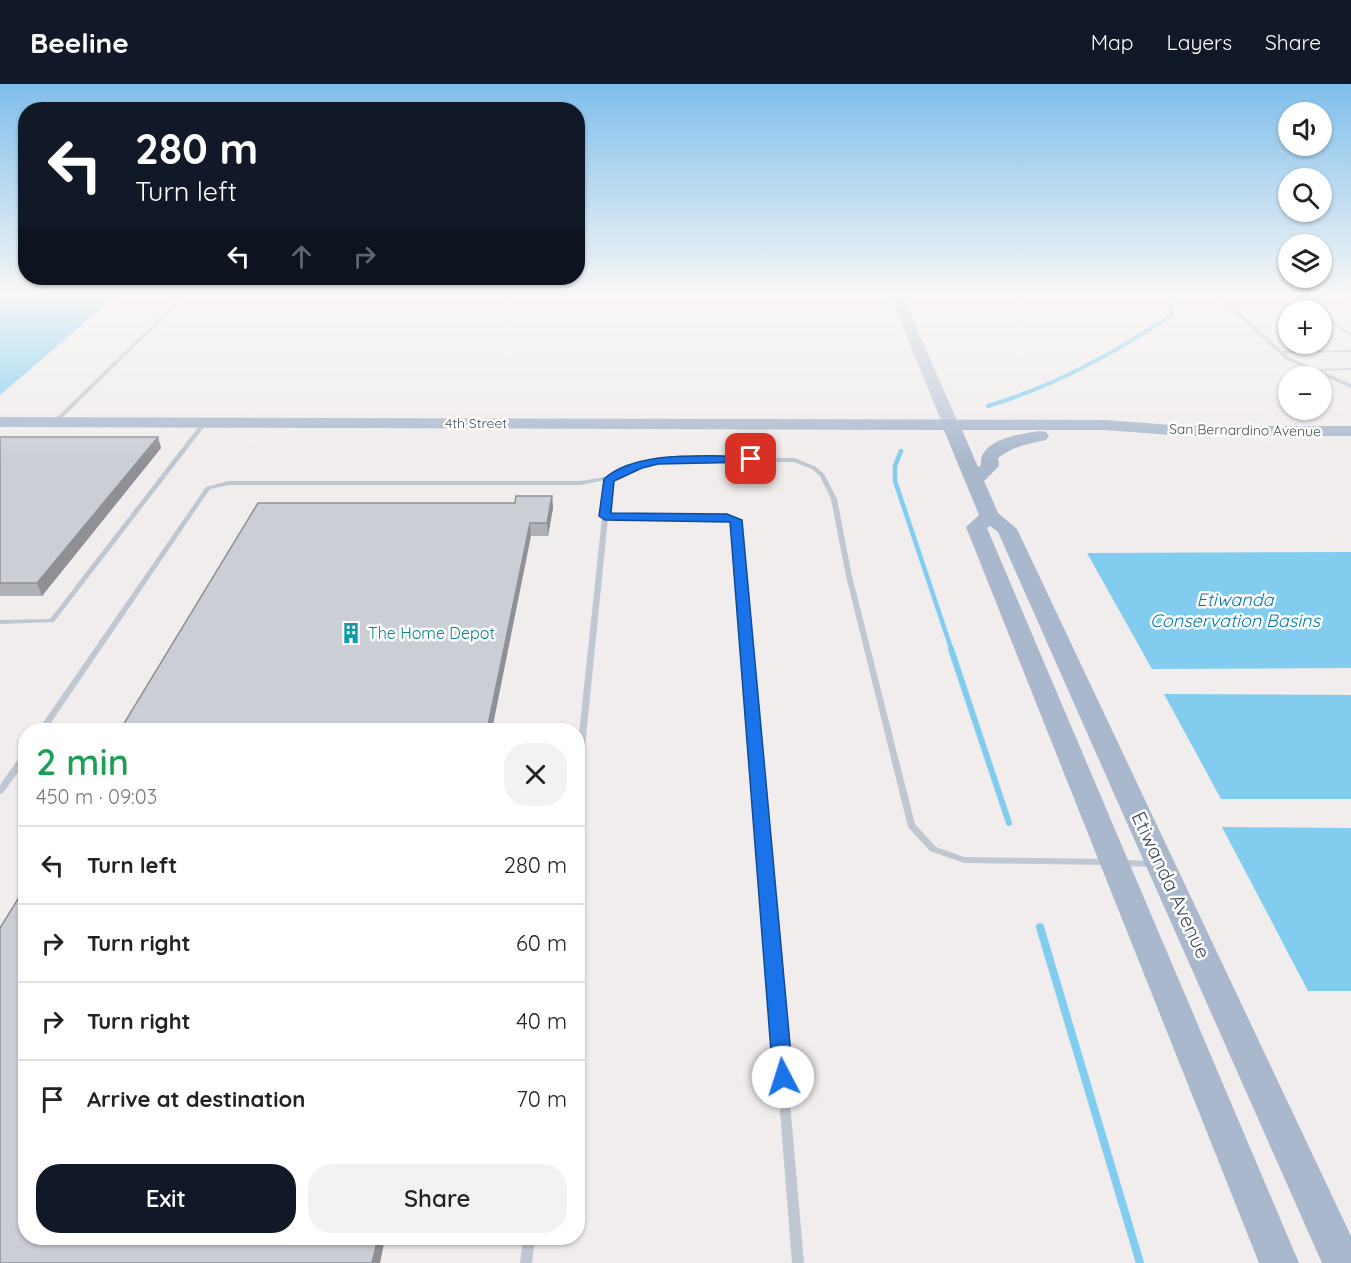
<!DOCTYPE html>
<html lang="en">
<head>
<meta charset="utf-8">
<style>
  body { margin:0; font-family:Quicksand,sans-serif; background:#f2f2f2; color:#222; height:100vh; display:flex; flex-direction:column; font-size:22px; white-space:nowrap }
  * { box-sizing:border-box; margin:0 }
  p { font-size:20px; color:#767676 }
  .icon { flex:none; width:33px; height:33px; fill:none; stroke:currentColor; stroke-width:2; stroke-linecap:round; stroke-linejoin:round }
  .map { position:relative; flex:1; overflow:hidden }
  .side { position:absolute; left:18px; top:639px; width:567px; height:522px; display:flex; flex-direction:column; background:#fff; border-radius:24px; box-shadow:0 2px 4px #0004 }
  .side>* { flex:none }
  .hud { position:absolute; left:18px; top:18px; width:567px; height:183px; border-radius:24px; box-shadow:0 2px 4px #0004; background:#111827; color:#fff; overflow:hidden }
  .tools { position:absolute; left:1278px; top:18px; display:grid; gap:12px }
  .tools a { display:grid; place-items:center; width:54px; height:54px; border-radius:50%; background:#fff; box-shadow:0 2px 4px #0004; font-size:30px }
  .pin { position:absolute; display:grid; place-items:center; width:51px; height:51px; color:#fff; margin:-26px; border-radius:12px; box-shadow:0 3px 9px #0006 }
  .me { position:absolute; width:66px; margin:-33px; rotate:355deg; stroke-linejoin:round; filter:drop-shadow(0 0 4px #0008) }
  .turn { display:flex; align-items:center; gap:21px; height:126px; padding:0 18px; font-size:27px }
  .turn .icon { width:78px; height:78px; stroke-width:2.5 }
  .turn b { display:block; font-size:42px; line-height:51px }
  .lanes { display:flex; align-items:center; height:57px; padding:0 18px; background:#0003; justify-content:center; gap:30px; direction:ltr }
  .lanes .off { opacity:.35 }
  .round { display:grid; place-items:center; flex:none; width:63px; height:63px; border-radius:24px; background:#f2f2f2 }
  .head { display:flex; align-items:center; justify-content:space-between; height:102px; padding:0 18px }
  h1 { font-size:36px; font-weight:600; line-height:45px; color:#1e9e55 }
  .primary-button { display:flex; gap:12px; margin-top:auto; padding:12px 18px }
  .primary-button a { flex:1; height:69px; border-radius:24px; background:#111827; color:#fff; font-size:24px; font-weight:600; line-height:69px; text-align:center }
  .primary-button a+a { background:#f2f2f2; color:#222 }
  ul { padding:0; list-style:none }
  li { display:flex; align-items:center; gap:18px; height:78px; padding:0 18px; border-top:2px solid #e0e0e0 }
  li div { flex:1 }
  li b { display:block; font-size:22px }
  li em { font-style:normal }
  header { display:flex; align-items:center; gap:36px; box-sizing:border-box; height:84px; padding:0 30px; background:#111827; color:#fff }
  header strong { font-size:28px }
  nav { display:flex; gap:33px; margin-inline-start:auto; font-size:21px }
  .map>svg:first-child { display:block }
  .water { fill:#82cdef }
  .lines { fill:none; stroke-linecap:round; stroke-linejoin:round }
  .stream-far3 { stroke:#82cdef; stroke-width:4 }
  .stream-far2 { stroke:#82cdef; stroke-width:4.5 }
  .stream-far1 { stroke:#82cdef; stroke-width:6 }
  .stream { stroke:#82cdef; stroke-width:8 }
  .service { fill:#bfc7d3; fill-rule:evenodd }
  .secondary { fill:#bec7d7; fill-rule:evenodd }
  .primary { fill:#aab8cd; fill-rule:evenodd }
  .wall { fill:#afb1b7 }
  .shaded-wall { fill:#8e9095 }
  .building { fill:#cbced5; stroke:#8e9095; stroke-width:1.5 }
  .route { fill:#1a73e8; stroke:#114b97; stroke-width:1.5 }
  .labels { text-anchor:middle; stroke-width:5; stroke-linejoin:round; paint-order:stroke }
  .far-street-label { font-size:14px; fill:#444e5b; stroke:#fff }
  .culture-label { font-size:16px; fill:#0d838f; stroke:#fff; text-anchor:start }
  .water-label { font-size:18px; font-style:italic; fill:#0678ac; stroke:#fff }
  .near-street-label { font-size:20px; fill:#444e5b; stroke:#fff }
</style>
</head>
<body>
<header>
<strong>Beeline</strong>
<nav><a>Map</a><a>Layers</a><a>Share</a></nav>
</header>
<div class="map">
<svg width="1351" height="1179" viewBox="0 0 1351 1179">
  <rect width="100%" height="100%" fill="#f0edec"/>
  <g class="water">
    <polygon points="0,211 117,211 0,311"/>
    <polygon points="1351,468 1351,584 1152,585 1087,469"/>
    <polygon points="1164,610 1351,611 1351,715 1221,715"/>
    <polygon points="1222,743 1351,744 1351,907 1308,907"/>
  </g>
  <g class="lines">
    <path class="stream-far3" d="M988 322C1055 302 1114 269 1172 231L1169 211"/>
    <polyline class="stream-far2" points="901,367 895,382 895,397 952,567"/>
    <polyline class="stream-far1" points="951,565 1009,739"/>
    <polyline class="stream" points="1040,843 1140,1179"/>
    <g class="service">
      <polygon points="183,211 187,211 58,338 54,338 54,336"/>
      <polygon points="1216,211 1221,211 1282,267 1351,266 1351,268 1285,269 1289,273 1316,285 1351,284 1351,286 1322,287 1351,300 1351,304 1285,275"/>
      <polygon points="1296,211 1301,211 1320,226 1316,226"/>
      <polygon points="1322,228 1351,250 1351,253 1322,231"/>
      <polygon points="203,337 208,338 54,538 0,540 0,536 50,535"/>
      <polygon points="795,374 816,383 824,390 837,415 852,492 915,740 936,763 964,773 1109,775 1112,776 1114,778 1112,780 1109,781 964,779 930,767 908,743 846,492 831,415 820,392 812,385 794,378 658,379 612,394 608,430 727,431 739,436 804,1179 792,1179 733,437 726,435 608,434 582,693 581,695 578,696 578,659 606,396 580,401 229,401 210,405 46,646 38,646 206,403 229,397 580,397 600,394 658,375"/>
      <polygon points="26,667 26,677 3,709 0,710 0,701 23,668"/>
      <polygon points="1121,776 1154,777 1157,778 1159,780 1157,782 1154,783 1121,782 1118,781 1116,779 1118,777"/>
      <polygon points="523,1154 535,1154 532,1179 520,1179"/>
    </g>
    <polygon class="secondary" points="890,211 902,211 959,341 957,344 951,346 943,341"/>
    <path class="primary" d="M0 333 1105 336 1184 342H1351V352H1184L1105 346H962L978 383 981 381C979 355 1021 350 1040 347L1046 348 1049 352 1046 356C1028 360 1013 362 998 374L999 382 984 397 998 429 1017 445 1351 1152V1179H1322L998 448 990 442 987 444 1299 1179H1259L966 443 979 431 944 346 0 343Z"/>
  </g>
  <g class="wall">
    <polygon points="1345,211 1351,211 1351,216"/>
    <polygon points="0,353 158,353 161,364 42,512 0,512"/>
    <polygon points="552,412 553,424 548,452 531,452 515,419"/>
  </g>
  <g class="shaded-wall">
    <polygon points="158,353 161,364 42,512 37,499"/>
    <polygon points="552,412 553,424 548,452 547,439"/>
    <polygon points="530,439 531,452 492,646 487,646"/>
    <polygon points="378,1154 385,1154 380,1179 372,1179"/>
  </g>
  <g class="building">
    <polygon points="0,353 158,353 37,499 0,499"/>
    <polygon points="516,412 552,412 547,439 530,439 487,646 120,646 258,419 515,419"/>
    <polygon points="26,802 26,1154 378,1154 372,1179 0,1179 0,844"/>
  </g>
  <linearGradient id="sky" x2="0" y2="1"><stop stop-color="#7fbeeb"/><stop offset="0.56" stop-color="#f8f7f6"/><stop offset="1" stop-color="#f8f7f6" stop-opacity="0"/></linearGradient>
  <rect width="1351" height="376" fill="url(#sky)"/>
  <path class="route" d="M751 372 756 375 754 378 658 380 642 384 614 397 611 429 727 430 742 436 793 993 790 1000 783 1002 776 1000 773 993 730 438 605 436 599 432 604 395C637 365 709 373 751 372Z"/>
  <defs>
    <symbol id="building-bare" viewBox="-9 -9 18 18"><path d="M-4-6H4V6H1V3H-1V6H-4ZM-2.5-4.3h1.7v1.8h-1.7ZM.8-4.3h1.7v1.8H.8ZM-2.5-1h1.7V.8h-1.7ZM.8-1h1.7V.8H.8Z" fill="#0f9aa8" stroke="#fff" stroke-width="2.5" paint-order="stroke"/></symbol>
  </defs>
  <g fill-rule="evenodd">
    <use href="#building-bare" x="336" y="534" width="30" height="30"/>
  </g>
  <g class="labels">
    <g class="far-street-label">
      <text x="476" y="344">4th Street</text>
      <text transform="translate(1245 346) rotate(1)" y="5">San Bernardino Avenue</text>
    </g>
    <g class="culture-label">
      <text x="368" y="555">The Home Depot</text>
    </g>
    <g class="water-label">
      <text x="1235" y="522">Etiwanda<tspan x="1235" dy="21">Conservation Basins</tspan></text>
    </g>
    <g class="near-street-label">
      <text transform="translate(1171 801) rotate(65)" y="7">Etiwanda Avenue</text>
    </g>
  </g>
</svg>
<div class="tools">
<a><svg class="icon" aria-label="sound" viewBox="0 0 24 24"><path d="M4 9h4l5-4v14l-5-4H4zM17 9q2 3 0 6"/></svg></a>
<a><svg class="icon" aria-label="search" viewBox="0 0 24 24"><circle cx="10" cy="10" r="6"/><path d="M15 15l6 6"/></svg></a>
<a><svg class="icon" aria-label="layers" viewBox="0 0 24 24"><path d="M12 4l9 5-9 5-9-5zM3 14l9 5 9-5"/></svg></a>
<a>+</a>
<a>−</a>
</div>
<div class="pin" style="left:751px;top:375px;background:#d93025"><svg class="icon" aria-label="arrive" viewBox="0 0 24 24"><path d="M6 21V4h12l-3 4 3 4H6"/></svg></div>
<svg class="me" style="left:783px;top:993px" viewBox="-20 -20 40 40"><circle r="19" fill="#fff"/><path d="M0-13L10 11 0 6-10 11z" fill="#1a73e8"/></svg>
<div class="hud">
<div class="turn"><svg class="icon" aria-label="left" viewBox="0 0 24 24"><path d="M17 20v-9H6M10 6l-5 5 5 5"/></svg><div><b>280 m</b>Turn left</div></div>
<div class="lanes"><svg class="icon" aria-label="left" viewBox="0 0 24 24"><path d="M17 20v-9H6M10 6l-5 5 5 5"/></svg><svg class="icon off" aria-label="ahead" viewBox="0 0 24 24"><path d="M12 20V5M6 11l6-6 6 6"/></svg><svg class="icon off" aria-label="right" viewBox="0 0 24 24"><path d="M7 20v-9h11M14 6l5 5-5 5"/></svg></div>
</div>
<section class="side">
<div class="head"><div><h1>2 min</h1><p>450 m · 09:03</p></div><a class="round"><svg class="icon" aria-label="close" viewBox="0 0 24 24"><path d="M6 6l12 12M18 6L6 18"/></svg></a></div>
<ul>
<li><svg class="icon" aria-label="left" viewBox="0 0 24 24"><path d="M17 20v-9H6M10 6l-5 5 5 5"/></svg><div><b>Turn left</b></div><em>280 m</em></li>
<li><svg class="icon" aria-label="right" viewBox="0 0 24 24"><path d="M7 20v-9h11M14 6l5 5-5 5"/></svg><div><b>Turn right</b></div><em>60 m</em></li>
<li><svg class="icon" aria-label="right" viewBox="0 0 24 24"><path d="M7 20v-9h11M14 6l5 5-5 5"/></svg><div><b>Turn right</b></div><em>40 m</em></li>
<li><svg class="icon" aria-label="arrive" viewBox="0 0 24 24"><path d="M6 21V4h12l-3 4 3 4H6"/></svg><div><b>Arrive at destination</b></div><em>70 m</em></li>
</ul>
<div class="primary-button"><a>Exit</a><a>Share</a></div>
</section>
</div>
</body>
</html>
